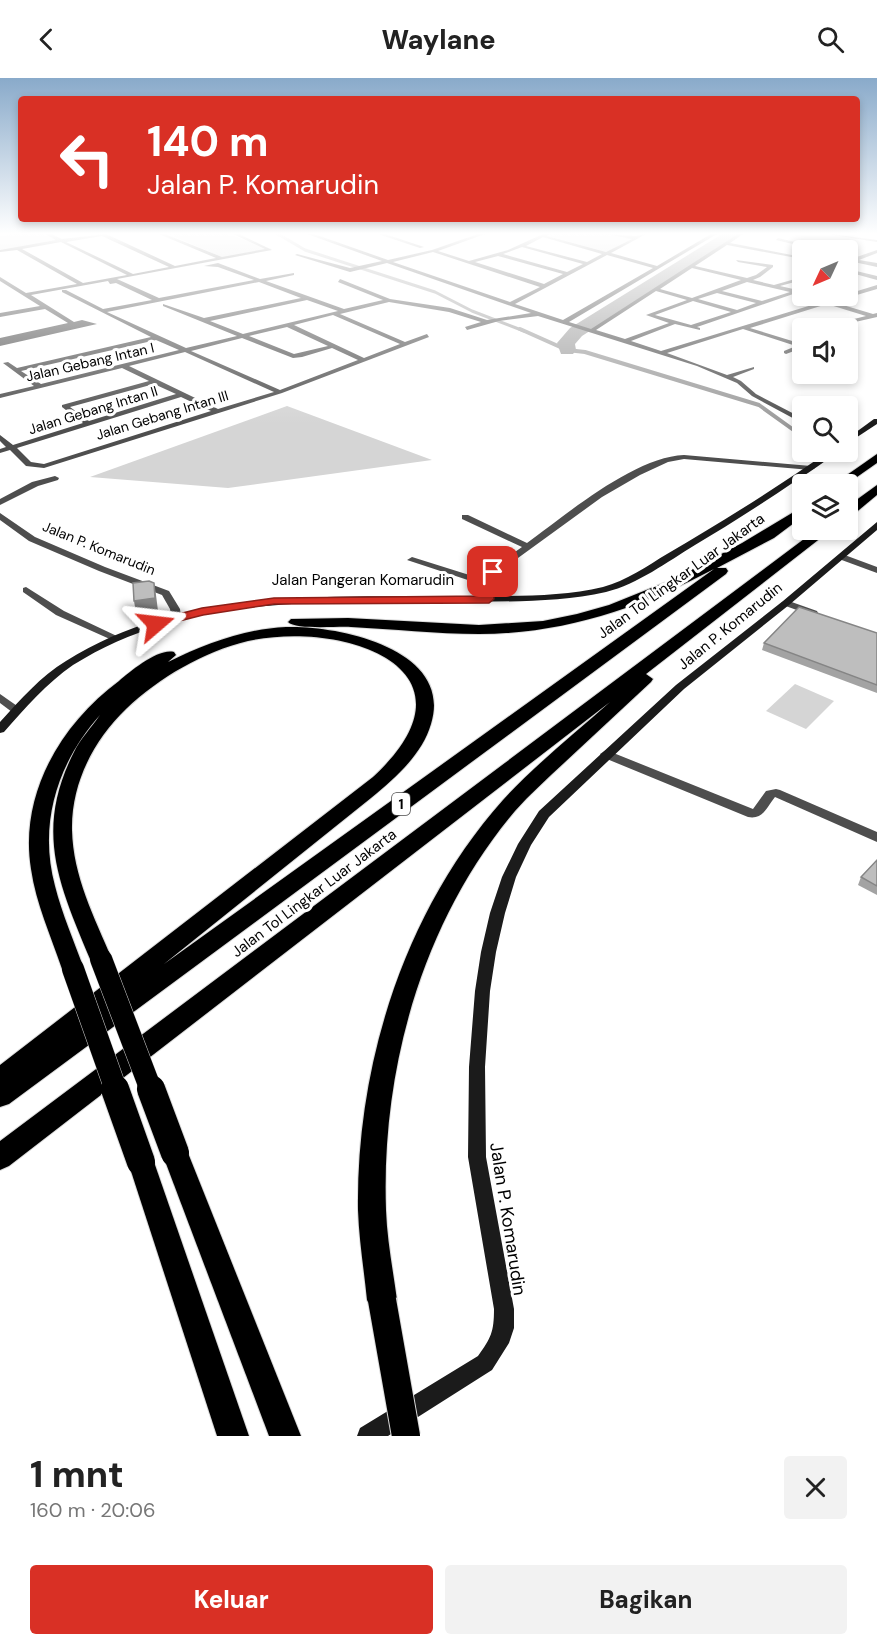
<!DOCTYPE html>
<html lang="id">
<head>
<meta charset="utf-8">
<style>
  body { margin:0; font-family:"DM Sans",sans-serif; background:#f2f2f2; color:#222; height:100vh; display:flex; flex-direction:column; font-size:22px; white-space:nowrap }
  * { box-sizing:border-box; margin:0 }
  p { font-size:20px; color:#767676 }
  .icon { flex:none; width:33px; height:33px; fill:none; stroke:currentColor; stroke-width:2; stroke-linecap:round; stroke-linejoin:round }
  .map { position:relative; height:1358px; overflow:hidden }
  .side { display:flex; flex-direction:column; background:#fff; flex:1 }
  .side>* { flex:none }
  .banner { position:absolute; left:18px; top:18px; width:842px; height:126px; border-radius:6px; box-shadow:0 3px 9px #0003; background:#d93025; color:#fff; overflow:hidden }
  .needle { width:39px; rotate:226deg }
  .tools { position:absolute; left:792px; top:162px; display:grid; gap:12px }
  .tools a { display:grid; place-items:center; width:66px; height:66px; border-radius:6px; background:#fff; box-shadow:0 3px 9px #0003; font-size:30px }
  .pin { position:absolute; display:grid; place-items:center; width:51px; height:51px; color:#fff; margin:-26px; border-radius:12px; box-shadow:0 3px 9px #0006 }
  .me { position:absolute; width:66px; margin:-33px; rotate:73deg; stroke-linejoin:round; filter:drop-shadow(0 0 4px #0008) }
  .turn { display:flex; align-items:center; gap:21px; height:126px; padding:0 30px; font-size:27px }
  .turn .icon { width:78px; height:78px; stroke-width:2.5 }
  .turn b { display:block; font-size:42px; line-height:51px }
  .round { display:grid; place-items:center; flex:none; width:63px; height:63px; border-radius:6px; background:#f2f2f2 }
  .summary { display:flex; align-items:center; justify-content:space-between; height:102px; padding:0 30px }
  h1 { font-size:36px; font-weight:800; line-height:45px }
  .primary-button { display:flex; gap:12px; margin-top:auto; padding:12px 30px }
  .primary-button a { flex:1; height:69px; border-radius:6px; background:#d93025; color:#fff; font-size:24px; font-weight:800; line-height:69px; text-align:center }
  .primary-button a+a { background:#f2f2f2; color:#222 }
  header { display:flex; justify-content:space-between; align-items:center; height:78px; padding:0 30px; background:#fff; font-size:27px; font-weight:800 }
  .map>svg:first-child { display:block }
  .green { fill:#d5d5d5 }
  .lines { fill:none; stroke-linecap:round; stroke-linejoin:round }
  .stream-far1 { stroke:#9c9c9c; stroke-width:3 }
  .stream { stroke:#9c9c9c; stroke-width:4 }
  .river { fill:#9c9c9c; fill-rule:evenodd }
  .highway-casing { stroke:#dbdbdb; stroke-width:2 }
  .street { fill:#4e4e4e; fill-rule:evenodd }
  .secondary { fill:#1b1b1b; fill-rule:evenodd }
  .highway { fill:#000; fill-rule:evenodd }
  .highway-bridge-far1-casing { stroke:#dbdbdb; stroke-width:23; stroke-linecap:butt }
  .highway-bridge-casing { stroke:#dbdbdb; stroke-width:30; stroke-linecap:butt }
  .highway-bridge-far1 { stroke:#000; stroke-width:22 }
  .highway-bridge { stroke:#000; stroke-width:28 }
  .wall { fill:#a3a3a3 }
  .shaded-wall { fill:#858585 }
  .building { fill:#bebebe; stroke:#858585; stroke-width:1.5 }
  .route { fill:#d93025; stroke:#8d1f18; stroke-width:1.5 }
  .labels { text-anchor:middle; stroke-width:6; stroke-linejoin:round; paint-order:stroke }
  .far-street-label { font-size:14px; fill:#000; stroke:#fff }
  .shield { fill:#fff; stroke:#4c4c4c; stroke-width:1.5 }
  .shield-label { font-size:14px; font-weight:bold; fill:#000 }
  .street-label { font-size:15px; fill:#000; stroke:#fff }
  .near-street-label { font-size:18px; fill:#000; stroke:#fff }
</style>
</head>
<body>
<header><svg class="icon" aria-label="back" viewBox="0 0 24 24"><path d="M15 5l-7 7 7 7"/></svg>Waylane<svg class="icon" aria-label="search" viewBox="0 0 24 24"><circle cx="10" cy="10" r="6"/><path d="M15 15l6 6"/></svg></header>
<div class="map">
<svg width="877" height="1358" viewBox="0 0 877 1358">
  <rect width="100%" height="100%" fill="#fff"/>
  <g class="green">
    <polygon points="12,156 47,156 62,163 0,173 0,158"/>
    <polygon points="168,156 227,156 272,171 224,180"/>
    <polygon points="551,156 602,156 634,160 606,174 548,158"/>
    <polygon points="287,328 432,382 228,410 90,399"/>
    <polygon points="795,606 834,623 806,651 766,633"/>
  </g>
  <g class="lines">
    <polyline class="stream-far1" points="278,156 305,172 435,214 472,233 524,253"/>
    <polyline class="stream" points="520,251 567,272 585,274 759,327 802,358"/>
    <polygon class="river" points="722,156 739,156 582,258 575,266 576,272 573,276 561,276 557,265 570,250"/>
    <defs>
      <g id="highway">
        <polygon points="877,376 877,385 847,406 834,406"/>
        <polygon points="877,407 877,417 853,437 848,438 848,428"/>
        <path d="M802 429V439L774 460 717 490H726L728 493 726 496 9 1026 0 1029V987L373 699C489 591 344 542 248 563 203 574 160 599 126 631 94 662 71 705 72 752 73 798 94 839 112 881L109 887 101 890 93 887 90 881C59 806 34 753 74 674 80 661 92 649 100 637 58 684 38 745 55 808 62 836 74 863 84 891L81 897 73 900 65 897 62 891C51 858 36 826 31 791 19 716 61 646 119 603 131 593 158 570 174 574L176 577 168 584C205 566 244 551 286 549 338 547 454 571 431 646 422 677 395 700 371 720L164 886 714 491C640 530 563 556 479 556 436 556 393 551 351 549 338 548 295 552 288 544L291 541 348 540 479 547 543 543 577 536 609 527 676 500 742 465Z"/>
        <path d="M816 452H831L646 596 653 601 651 604C622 631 593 658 564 685 547 701 530 716 515 733 423 842 381 990 386 1132 387 1162 393 1192 397 1222L392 1232 382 1237 372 1232 367 1222C364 1192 359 1162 358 1132 356 986 405 832 503 722 535 687 574 656 610 624L9 1088 0 1092V1063Z"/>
        <polygon points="175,1063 184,1066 188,1075 301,1358 269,1358 162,1075 166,1066"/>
        <polygon points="141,1071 150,1075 154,1084 249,1358 217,1358 128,1084 132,1075"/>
      </g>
    </defs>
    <use href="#highway" class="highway-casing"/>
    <g class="street">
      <path d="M45 156H51L62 161 106 156 175 188 216 180 159 156H165L222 179 265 171 233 156H239L272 172 117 201 159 220 254 202 218 189 204 188 218 185 260 201 294 195V197L266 203 344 231 383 222 338 204 340 201 390 221 450 230 487 242 531 235 387 185 350 194 295 177 297 176 350 190 382 183 307 156H314L388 182 432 172 478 156H485L438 173 469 183 508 172 543 156H549L547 158 606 174 632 161 605 156 636 158 646 156 611 175 657 188 711 156H717L569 244 591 251 738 156H743L730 165 802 179V181L727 167 695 188 747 200 756 197 767 189 738 184 736 182 773 187V189L760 199 753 202 774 207 802 199V202L780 208 802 213V217L796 215 697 249 700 250V252L675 246 631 263 661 273 877 207V211L833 224 873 236 877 235V239L829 250H821L822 249 866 238 827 226 750 250 802 266V270L786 276 784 275V273L796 268 743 251 667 275 727 297 754 289V291L733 299 741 303 756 316 802 340V345L752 318 737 305 697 288 538 238 499 243 467 252 465 249 481 244 449 234 389 224 340 236 405 264 427 256 429 259 282 315 44 390 26 388 10 372 0 375V371L6 369 0 363V357L13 367 83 345 62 329V327L149 303 122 290 0 320V316L34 308 3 285 8 284 17 290 151 259 62 214V212H66L103 231 152 222 116 205 110 206 108 203 31 217 74 244 82 242 97 246 0 268V264L85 246 0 264V260L68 245 45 231 0 239V235L40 228 0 203V199L26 215 77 206 17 172 0 174V172L56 162ZM102 158 169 189 133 196 66 164ZM543 159 602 176 587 184 526 168ZM61 164 127 197 83 205 22 171ZM522 169 583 186 567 194 503 176ZM433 174 540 209 510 224 393 184ZM607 177 653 190 563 242 515 226ZM498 178 563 196 544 206 475 184ZM692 190 741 202 692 220 660 211ZM259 204 301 220 204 240 163 226V228L237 258 186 270 107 234ZM747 204 790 214 762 223 722 213ZM656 213 687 222 646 237 669 245 625 261 596 252ZM717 215 756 225 737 232 698 221ZM307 222 338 233 243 256 210 243ZM693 223 731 234 691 247 655 237ZM333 237 400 266 364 280 294 247ZM287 249 328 268 294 276 249 258ZM242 260 293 280 302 279 332 270 358 282 280 312 191 273ZM156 262 179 272 41 306 21 293ZM185 274 274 314 218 331 129 288ZM154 306 176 316 89 343 70 329ZM181 319 211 333 44 386 31 384 17 370Z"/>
      <polygon points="378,156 385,156 424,169 420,170"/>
      <polygon points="831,156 877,162 877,164 833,157"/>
      <polygon points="778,160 824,171 824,172 818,172 776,162"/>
      <polygon points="877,172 877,175 859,182 877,185 877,189 854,184 848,185 848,182"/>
      <polygon points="848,191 877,198 877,202 848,194"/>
      <path d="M684 377 811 388 815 390 811 392 684 381 668 384 640 397 602 419 496 496 492 501 494 521 489 524 484 521 483 507 407 482 412 479 482 501 490 492 522 469 462 441V437H468L527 465C567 436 634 379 684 377Z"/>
      <polygon points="55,398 59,400 58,402 38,408 0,427 0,421 32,404"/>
      <polygon points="0,435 35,459 105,489 169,513 180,531 181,539 180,541 172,541 170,531 162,517 99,493 29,463 0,442"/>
      <polygon points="842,476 877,489 877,495 839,481 837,479"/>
      <polygon points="26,509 64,533 121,560 116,563 112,562 56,537 23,514 23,510"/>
      <polygon points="786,522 817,533 818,535 813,538 783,527 781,525"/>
      <polygon points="0,616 20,630 22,632 20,634 12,634 0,625"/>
      <path d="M606 672 753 731 766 713 776 711 780 712 877 754V764L775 719C767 729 763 742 748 739L602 679 600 676Z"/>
    </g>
    <g class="secondary">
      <polygon points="874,341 877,341 877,346 848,365 848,360"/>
      <path d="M828 374H836C823 386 806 396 791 406 760 427 727 448 695 467 667 484 638 506 606 514 563 524 518 523 474 524 338 526 194 511 73 587 47 605 25 630 4 654L0 655V644C20 622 41 598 66 583 190 506 333 520 472 518 515 518 561 519 603 509 626 503 647 488 667 476 722 444 776 410 828 374Z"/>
      <path d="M877 444V452L789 527 684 611 549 739 531 767 516 799 505 835 496 874 490 913 485 989 486 1079 514 1231V1250L509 1265 492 1292 388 1358H357L360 1350 478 1278C491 1260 494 1254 494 1231L468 1079 469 989 475 913 481 874 490 835 502 799 518 766 539 733 676 607 783 523Z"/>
    </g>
    <use href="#highway" class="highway"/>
    <defs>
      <g id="highway-bridge-far1">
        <polyline points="101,881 151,1012"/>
        <polyline points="73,891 116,1012"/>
      </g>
      <g id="highway-bridge">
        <polyline points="115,1011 141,1084"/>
        <polyline points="151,1011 175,1075"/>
        <polyline points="382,1222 406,1358"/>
      </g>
    </defs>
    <use href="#highway-bridge-far1" class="highway-bridge-far1-casing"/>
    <use href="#highway-bridge" class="highway-bridge-casing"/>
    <use href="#highway-bridge-far1" class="highway-bridge-far1"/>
    <use href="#highway-bridge" class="highway-bridge"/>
  </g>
  <g class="wall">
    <polygon points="877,555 877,615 762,572 764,565"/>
    <polygon points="877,782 877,817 858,807 861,799"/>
  </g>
  <polygon class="shaded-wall" points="154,505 156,517 158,533 136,535 134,523"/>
  <g class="building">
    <polygon points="149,503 154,505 155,520 134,523 133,505"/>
    <polygon points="799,529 877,555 877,607 764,565"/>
    <polygon points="877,782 877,808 861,799"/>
  </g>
  <linearGradient id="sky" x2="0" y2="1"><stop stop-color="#89aaca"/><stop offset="0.45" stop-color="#fff"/><stop offset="1" stop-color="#fff" stop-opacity="0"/></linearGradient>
  <rect width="877" height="346" fill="url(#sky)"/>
  <polygon class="route" points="493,491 498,494 492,501 494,521 489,525 274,526 203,537 156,549 150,546 152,543 202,530 274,520 483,518 481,500"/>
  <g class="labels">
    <g class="far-street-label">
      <text transform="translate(90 284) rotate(-13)" y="5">Jalan Gebang Intan I</text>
      <text transform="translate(93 332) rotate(-17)" y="5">Jalan Gebang Intan II</text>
      <text transform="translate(162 337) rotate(-17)" y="5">Jalan Gebang Intan III</text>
      <text transform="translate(99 470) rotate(22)" y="5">Jalan P. Komarudin</text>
    </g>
    <rect class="shield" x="392" y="715" width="18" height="22" rx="4.5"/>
    <g class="shield-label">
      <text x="401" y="731">1</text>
    </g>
    <g class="street-label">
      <text transform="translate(681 498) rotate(-36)" y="5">Jalan Tol Lingkar Luar Jakarta</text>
      <text x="363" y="507">Jalan Pangeran Komarudin</text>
      <text transform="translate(730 548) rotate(-39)" y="5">Jalan P. Komarudin</text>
      <text transform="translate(314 815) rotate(-37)" y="5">Jalan Tol Lingkar Luar Jakarta</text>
    </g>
    <g class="near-street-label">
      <text transform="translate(508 1141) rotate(81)" y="6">Jalan P. Komarudin</text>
    </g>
  </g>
</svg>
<div class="tools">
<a><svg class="needle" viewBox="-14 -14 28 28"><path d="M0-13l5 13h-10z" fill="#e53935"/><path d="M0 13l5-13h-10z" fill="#767676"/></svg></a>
<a><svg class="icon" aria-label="sound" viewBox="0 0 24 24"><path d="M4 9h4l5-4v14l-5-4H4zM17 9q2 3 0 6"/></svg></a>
<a><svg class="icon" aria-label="search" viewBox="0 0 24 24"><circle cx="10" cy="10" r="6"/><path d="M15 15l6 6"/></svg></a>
<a><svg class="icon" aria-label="layers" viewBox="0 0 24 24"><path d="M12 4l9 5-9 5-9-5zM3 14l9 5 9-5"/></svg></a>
</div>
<div class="pin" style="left:493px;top:494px;background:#d93025"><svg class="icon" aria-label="arrive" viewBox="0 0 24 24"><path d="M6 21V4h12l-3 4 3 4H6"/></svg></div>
<svg class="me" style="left:156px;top:546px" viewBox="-20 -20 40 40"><path d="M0-17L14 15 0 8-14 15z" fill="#d93025" stroke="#fff" stroke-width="4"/></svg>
<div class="banner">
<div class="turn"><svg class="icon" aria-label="left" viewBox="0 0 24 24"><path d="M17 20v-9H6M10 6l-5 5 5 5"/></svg><div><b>140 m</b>Jalan P. Komarudin</div></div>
</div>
</div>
<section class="side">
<div class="summary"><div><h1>1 mnt</h1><p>160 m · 20:06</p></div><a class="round"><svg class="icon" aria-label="close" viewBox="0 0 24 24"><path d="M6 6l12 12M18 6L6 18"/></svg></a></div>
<div class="primary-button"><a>Keluar</a><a>Bagikan</a></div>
</section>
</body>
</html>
